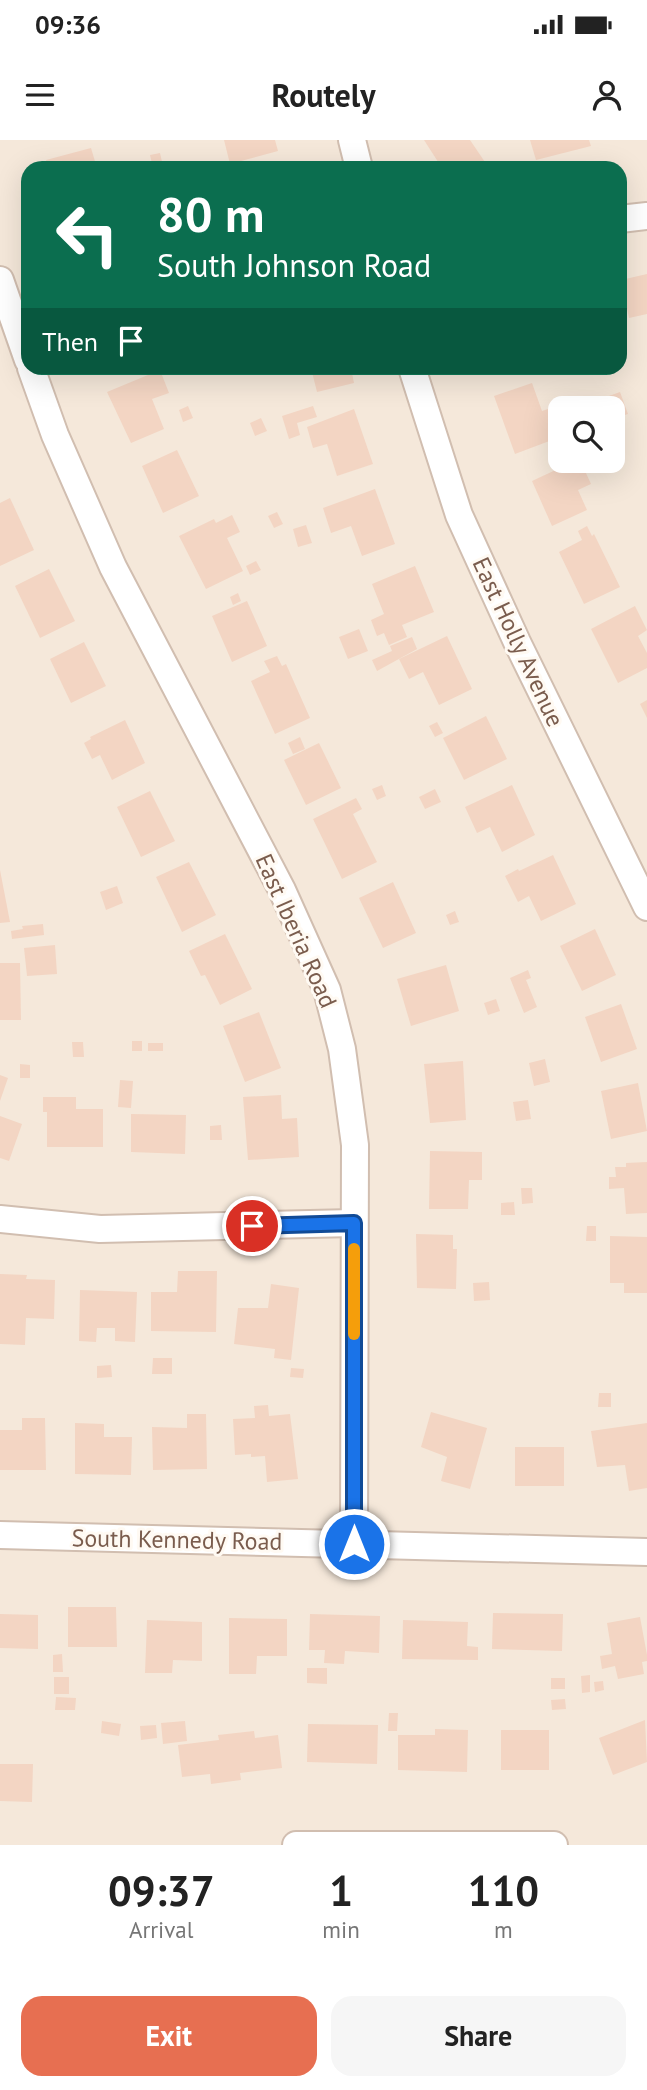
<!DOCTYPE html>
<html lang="en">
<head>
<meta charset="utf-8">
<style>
  body { margin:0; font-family:"PT Sans",sans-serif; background:#f6f6f6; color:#222; height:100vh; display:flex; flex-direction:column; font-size:26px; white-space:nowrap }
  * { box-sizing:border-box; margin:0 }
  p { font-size:23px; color:#767676 }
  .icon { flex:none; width:38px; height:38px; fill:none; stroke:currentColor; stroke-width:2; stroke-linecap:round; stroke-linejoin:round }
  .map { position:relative; height:1705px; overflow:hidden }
  .side { display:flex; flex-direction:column; background:#fff; flex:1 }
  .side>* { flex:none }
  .banner { position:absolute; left:21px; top:21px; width:606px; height:214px; border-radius:21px; box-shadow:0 7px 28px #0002; background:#0b6e4f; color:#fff; overflow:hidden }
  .buttons { position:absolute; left:548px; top:256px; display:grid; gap:14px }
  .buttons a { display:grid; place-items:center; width:77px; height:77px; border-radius:14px; background:#fff; box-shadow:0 7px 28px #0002; font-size:35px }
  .pin { position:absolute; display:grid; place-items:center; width:60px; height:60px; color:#fff; margin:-30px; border:4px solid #fff; border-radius:50%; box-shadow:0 2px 7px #0007 }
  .me { position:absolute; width:77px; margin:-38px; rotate:0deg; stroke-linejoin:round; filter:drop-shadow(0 0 5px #0008) }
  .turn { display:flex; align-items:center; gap:24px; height:147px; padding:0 21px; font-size:32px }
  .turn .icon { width:91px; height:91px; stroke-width:2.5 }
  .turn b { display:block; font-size:49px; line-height:60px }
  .then { display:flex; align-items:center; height:66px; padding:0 21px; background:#0003; gap:14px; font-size:26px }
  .eta { display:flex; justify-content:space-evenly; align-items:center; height:119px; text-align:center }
  .eta b { font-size:42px; font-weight:800; line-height:49px }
  .action { display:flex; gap:14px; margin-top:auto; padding:14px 21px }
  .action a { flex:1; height:80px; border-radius:21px; background:#e76f51; color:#fff; font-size:28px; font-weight:800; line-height:80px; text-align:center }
  .action a+a { background:#f6f6f6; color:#222 }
  .status { display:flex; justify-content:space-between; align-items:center; height:49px; padding:0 35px; background:#fff; direction:ltr }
  .status svg { height:19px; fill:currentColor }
  header { display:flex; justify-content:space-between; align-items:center; height:91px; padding:0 21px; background:#fff; font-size:32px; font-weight:800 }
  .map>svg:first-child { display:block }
  .residential { fill:#f5e8da; fill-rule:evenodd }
  .building { fill:#f3d5c3 }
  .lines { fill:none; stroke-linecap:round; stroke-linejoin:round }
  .minor-casing { stroke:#d1beb0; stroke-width:30 }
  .minor { stroke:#fff; stroke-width:26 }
  .route-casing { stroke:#114b97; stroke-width:18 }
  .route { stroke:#1a73e8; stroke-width:12 }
  .slow { stroke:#f59e0b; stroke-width:12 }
  .labels { text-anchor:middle; stroke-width:6; stroke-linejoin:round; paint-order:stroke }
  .street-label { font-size:24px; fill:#7a5c4d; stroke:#fffaf3 }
</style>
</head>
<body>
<div class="status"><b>09:36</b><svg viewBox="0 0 49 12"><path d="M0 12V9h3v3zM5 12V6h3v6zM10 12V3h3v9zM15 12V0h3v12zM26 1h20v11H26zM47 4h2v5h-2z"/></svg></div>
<header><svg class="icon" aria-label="menu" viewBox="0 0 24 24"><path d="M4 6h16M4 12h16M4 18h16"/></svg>Routely<svg class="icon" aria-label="person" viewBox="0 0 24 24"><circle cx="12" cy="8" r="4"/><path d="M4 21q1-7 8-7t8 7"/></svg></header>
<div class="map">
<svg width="647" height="1705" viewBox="0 0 647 1705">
  <rect width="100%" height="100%" fill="#fdf6ec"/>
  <path class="residential" d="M0 0H647V1705H0ZM28 28H620V228H28ZM560 268H612V320H560Z"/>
  <g class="building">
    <polygon points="224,0 275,0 278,11 230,24"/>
    <polygon points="424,0 470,0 489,28 442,28"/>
    <polygon points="530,0 589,0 591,6 536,20"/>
    <polygon points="91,8 97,28 48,28 46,20"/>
    <polygon points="160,13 163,26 153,28 150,15"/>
    <polygon points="647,134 647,174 629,178 621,140"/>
    <polygon points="311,228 351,228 354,243 317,252"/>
    <polygon points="160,230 169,253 152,259 164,289 131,303 107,252"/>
    <polygon points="532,243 542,271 563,264 564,268 560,268 560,292 550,295 552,300 515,314 494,256"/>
    <polygon points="620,252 628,274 612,279 612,268 597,268 595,261"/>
    <polygon points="188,266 193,278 183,282 179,270"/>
    <polygon points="313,266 317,277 297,283 300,295 289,299 282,276"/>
    <polygon points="354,269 373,324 337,336 327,304 313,308 307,287"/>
    <polygon points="261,278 267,291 255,296 250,283"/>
    <polygon points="177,310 199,356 163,373 142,326"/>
    <polygon points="577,320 580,320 591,344 578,350 587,370 552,386 532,341"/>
    <polygon points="375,349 395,404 362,416 351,386 331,393 323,368"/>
    <polygon points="10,358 34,410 0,426 0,363"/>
    <polygon points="277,372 283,384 274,388 268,376"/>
    <polygon points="232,375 240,392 227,398 243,431 206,449 179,396 214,379 216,383"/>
    <polygon points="306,385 312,403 298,407 293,389"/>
    <polygon points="587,386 592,396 594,394 620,447 584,464 559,412 582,400 578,391"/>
    <polygon points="256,421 261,430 250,435 246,426"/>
    <polygon points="415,426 434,472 402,485 407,497 389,505 384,493 377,496 371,480 384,474 372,444"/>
    <polygon points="49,429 75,481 40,498 15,446"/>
    <polygon points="238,453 241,461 233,465 230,457"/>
    <polygon points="247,461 267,506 232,522 212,476"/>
    <polygon points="635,466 647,490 638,496 647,513 647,528 618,543 591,489"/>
    <polygon points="359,489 368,511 348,519 339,497"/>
    <polygon points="447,496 472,549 439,565 423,532 409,539 399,519"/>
    <polygon points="412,497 417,509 377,531 372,520 392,511 390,506"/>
    <polygon points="84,502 106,546 71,563 50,519"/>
    <polygon points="277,516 282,526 286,524 310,578 275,594 251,541 270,532 264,521"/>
    <polygon points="647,560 647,578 640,564"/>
    <polygon points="486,576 507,619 464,640 443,598"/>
    <polygon points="125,580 145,623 112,640 100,615 92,619 84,603 91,599 90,597"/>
    <polygon points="437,582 443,593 435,597 429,586"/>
    <polygon points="300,597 305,609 293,614 288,603"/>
    <polygon points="319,603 341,648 306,665 284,620"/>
    <polygon points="382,645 386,656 377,660 372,649"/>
    <polygon points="512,645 535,695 502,712 490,687 477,693 465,667"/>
    <polygon points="435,649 441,662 425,669 419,657"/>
    <polygon points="150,651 175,701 141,717 117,667"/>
    <polygon points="356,658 362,669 353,674 377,722 342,739 313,679"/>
    <polygon points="553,715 576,764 541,781 529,756 518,762 505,736 518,729 519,731"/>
    <polygon points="189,722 216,775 182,792 156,737"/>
    <polygon points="0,730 10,782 0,783"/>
    <polygon points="393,742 416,793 383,808 359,758"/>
    <polygon points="117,746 123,763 106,770 100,752"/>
    <polygon points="455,771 459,782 450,785 446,775"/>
    <polygon points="43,784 44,795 12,799 11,791 23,789 22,786"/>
    <polygon points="595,789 616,835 582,851 560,806"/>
    <polygon points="225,794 252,849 220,865 205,835 201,836 189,811"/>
    <polygon points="55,805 57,834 27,836 24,808"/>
    <polygon points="0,823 20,823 21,880 0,880"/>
    <polygon points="446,825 459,871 411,886 397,839"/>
    <polygon points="528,830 531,838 526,840 537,867 524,873 510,838"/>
    <polygon points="496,859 500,871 488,875 484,863"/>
    <polygon points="621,864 637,909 601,922 585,877"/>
    <polygon points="259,872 281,928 245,942 223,886"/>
    <rect x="132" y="901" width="10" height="10"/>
    <polygon points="72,902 83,902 84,917 73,917"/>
    <rect x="148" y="903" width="15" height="8"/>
    <polygon points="545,919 550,942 534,946 529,923"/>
    <polygon points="463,921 466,980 430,983 424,924"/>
    <polygon points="20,924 30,925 30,938 20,938"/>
    <polygon points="0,935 8,938 0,961"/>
    <polygon points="120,940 133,941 131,968 118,967"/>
    <polygon points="638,943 647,991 611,999 601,951"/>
    <polygon points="281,955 282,979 297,978 299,1017 248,1020 243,957"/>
    <polygon points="43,957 76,957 76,969 103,969 103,1007 47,1007 47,972 43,972"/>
    <polygon points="528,960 531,979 516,981 513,962"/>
    <polygon points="131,974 186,975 185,1014 131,1012"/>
    <polygon points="0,976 22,984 9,1021 0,1018"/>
    <polygon points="221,985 222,1000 210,1000 210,986"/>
    <polygon points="430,1011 482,1012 482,1040 469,1040 468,1069 429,1069"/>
    <polygon points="647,1022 647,1073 626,1074 624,1048 609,1049 609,1037 616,1037 615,1027 626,1027 626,1023"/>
    <polygon points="521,1048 532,1048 533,1063 522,1064"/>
    <polygon points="514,1062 515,1075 501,1075 501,1063"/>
    <polygon points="587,1086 596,1086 596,1101 586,1101"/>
    <polygon points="416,1094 453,1095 453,1109 457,1109 456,1149 417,1148"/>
    <polygon points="610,1096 647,1097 647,1153 624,1153 624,1143 610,1143"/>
    <polygon points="178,1131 217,1131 216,1192 151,1191 151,1152 177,1152"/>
    <polygon points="0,1134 27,1135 26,1139 55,1140 54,1179 26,1178 25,1205 0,1204"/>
    <polygon points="489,1142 490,1160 474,1161 473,1143"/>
    <polygon points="271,1144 299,1148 291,1220 274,1218 275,1209 234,1204 238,1168 268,1168"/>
    <polygon points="80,1150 137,1152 135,1202 115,1201 115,1188 97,1188 96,1202 79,1201"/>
    <polygon points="153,1218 172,1218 172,1234 152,1234"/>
    <polygon points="111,1225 112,1237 97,1238 97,1226"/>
    <polygon points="291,1228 304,1229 303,1238 290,1237"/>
    <polygon points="599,1253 611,1253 611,1267 598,1267"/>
    <polygon points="268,1265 269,1276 290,1274 298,1339 267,1342 265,1316 251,1317 251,1314 235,1315 233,1279 255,1278 254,1266"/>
    <polygon points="431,1272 487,1288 470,1349 441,1341 447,1317 421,1307"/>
    <polygon points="187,1274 206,1274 207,1329 153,1330 152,1287 187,1288"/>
    <polygon points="22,1278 45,1278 46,1330 0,1330 0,1290 22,1290"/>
    <polygon points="75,1283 104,1284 104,1297 132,1297 131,1335 75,1334"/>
    <polygon points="647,1283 647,1348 629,1351 625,1325 597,1327 591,1291"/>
    <rect x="515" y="1307" width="49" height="39"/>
    <polygon points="68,1467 116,1467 117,1507 68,1507"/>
    <polygon points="493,1473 563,1474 562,1511 492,1509"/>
    <polygon points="0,1474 38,1475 38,1509 0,1508"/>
    <polygon points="310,1474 380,1476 379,1513 345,1511 344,1524 324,1523 325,1510 309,1510"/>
    <polygon points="640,1477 647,1515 647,1521 642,1522 644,1534 618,1539 615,1526 602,1529 600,1516 612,1514 607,1483"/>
    <polygon points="229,1478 287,1479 287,1516 257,1516 256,1534 229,1534"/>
    <polygon points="147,1480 202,1482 202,1521 173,1520 172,1533 145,1533"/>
    <polygon points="403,1480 468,1482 467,1506 478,1507 478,1520 402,1519"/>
    <polygon points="62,1514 63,1532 53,1532 53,1515"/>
    <polygon points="307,1528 327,1528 327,1544 307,1543"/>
    <polygon points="590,1535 590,1552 582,1553 581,1536"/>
    <rect x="54" y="1537" width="15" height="17"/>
    <rect x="551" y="1538" width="14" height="11"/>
    <polygon points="603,1541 604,1550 595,1552 594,1542"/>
    <polygon points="56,1557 76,1558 75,1570 55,1570"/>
    <polygon points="565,1559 566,1569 552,1570 551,1560"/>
    <polygon points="389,1573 398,1573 397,1591 388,1591"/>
    <polygon points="645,1580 647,1622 613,1635 599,1598"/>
    <polygon points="102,1581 121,1584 119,1596 101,1593"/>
    <polygon points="185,1581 187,1601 163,1604 161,1583"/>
    <polygon points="308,1584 378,1585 377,1624 307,1622"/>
    <polygon points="156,1585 157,1598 141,1600 140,1586"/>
    <polygon points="435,1589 468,1590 467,1632 398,1630 398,1595 435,1595"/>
    <rect x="501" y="1590" width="48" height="40"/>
    <polygon points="254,1591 255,1598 278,1595 282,1628 240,1633 241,1640 211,1644 210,1634 182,1637 178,1605 219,1600 218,1595"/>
    <polygon points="0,1624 33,1624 32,1662 0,1661"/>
  </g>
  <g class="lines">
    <defs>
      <g id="minor">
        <polyline points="352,0 359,28"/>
        <polyline points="620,79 647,76"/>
        <polyline points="0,140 28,220"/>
        <polyline points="31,228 55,295 113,427 282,750 327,850 342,909 355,1005 354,1404"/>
        <polyline points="412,228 459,375 517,502 647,767"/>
        <polyline points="0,1079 100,1089 354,1083"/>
        <polyline points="0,1395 647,1412"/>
        <polyline points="296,1705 554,1705"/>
      </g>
    </defs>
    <use href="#minor" class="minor-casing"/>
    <use href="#minor" class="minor"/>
  </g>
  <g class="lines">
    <defs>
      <polyline id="route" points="252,1086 354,1083 354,1404"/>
    </defs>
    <use href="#route" class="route-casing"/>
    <use href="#route" class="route"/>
    <polyline class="slow" points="354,1109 354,1194"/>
  </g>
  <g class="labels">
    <g class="street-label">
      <text transform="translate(518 502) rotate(65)" y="8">East Holly Avenue</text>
      <text transform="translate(296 791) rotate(66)" y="8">East Iberia Road</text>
      <text transform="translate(177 1400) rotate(1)" y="8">South Kennedy Road</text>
    </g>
  </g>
</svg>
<div class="buttons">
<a><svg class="icon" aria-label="search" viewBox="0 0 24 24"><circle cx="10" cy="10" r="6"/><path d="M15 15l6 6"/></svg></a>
</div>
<div class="pin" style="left:252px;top:1086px;background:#d93025"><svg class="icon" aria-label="arrive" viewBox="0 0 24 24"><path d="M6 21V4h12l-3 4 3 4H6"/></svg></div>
<svg class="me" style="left:354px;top:1404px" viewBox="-20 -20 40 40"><circle r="17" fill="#1a73e8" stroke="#fff" stroke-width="3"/><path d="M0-11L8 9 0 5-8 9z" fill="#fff"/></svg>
<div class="banner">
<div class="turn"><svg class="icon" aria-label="left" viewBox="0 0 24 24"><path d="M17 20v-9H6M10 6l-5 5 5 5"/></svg><div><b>80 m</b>South Johnson Road</div></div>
<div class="then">Then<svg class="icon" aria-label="arrive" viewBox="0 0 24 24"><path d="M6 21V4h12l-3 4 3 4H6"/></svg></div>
</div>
</div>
<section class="side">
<div class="eta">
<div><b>09:37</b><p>Arrival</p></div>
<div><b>1</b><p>min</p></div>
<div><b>110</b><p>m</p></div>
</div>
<div class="action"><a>Exit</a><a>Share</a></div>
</section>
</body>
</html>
